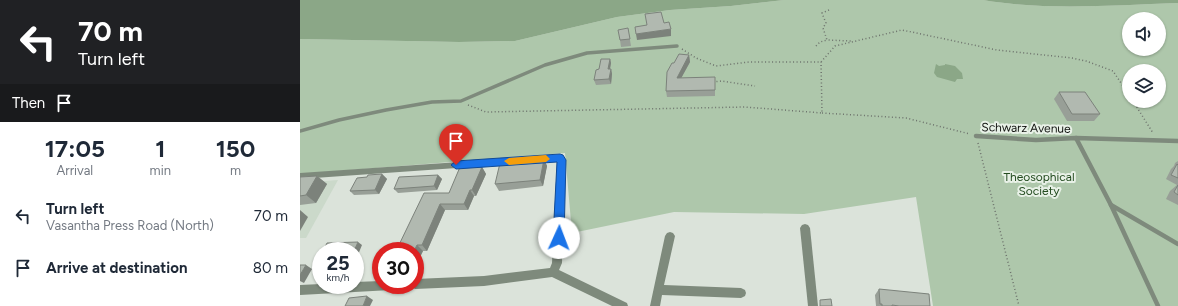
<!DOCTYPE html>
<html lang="en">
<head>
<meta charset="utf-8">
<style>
  body { margin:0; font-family:Figtree,sans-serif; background:#f6f6f7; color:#1f2937; height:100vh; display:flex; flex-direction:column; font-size:15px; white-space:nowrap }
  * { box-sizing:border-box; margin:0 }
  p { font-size:13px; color:#747a83 }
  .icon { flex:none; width:22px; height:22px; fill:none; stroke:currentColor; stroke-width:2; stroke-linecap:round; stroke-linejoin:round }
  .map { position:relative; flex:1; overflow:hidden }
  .drawer { display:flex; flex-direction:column; background:#fff; width:300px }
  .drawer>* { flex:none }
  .guide { background:#202124; color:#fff; overflow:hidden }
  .controls { position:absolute; left:822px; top:12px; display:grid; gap:8px }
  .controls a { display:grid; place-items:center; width:44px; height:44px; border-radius:50%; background:#fff; box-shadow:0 1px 3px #0004; font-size:20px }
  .speed { position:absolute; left:12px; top:242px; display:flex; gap:8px; font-size:20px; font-weight:700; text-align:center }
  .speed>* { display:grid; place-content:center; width:52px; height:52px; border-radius:50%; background:#fff; box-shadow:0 1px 3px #0004; line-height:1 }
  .speed small { font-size:10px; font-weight:400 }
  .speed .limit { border:6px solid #d22; background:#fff; color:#111 }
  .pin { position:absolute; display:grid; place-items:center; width:34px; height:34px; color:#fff; margin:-41px -17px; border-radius:50% 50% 50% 0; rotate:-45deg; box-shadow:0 0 4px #0007 }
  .pin .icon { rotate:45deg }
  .me { position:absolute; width:44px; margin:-22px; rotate:2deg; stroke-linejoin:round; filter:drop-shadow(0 0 3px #0008) }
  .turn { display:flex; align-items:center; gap:14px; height:84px; padding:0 12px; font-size:18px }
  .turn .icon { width:52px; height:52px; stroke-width:2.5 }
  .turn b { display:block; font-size:28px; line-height:34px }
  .then { display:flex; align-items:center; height:38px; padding:0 12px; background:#0003; gap:8px; font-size:15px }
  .eta { display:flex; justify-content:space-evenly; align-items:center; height:68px; text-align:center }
  .eta b { font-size:24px; font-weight:700; line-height:28px }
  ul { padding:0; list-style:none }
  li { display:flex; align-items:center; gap:12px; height:52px; padding:0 12px }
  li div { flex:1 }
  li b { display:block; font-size:15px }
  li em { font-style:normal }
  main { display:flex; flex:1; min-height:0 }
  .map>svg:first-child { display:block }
  .built { fill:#cbd9ca }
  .green { fill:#aec7ab; fill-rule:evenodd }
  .water { fill:#8ba787 }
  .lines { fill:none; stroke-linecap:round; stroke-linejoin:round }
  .path { stroke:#6d726c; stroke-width:1.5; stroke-dasharray:1 2.5; stroke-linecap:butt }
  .service-far1 { stroke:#7e8a7c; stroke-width:3.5 }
  .service { stroke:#7e8a7c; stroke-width:4.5 }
  .minor { fill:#7e8a7c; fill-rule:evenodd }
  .wall { fill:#989f97 }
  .shaded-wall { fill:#7c827b }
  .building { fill:#b1b9b0; stroke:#7c827b }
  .route { fill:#1a73e8; stroke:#114b97 }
  .slow { fill:#f59e0b }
  .labels { text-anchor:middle; stroke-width:4; stroke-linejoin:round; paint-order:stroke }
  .street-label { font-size:12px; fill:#10120f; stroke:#e8f1e7 }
  .park-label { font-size:12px; fill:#244c20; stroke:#e8f1e7 }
</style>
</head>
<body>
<main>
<section class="drawer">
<div class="guide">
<div class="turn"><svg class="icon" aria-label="left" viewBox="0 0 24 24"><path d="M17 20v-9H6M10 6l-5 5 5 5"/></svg><div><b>70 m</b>Turn left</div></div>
<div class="then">Then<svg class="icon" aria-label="arrive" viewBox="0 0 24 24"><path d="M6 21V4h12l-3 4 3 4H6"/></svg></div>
</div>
<div class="eta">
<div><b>17:05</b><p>Arrival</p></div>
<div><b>1</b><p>min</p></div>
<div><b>150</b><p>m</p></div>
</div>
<ul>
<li><svg class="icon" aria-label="left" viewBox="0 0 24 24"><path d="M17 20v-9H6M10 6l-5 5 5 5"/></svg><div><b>Turn left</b><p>Vasantha Press Road (North)</p></div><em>70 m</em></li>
<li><svg class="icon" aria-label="arrive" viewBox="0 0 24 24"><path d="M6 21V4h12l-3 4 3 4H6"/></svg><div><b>Arrive at destination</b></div><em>80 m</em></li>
</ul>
</section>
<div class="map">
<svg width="878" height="306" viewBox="0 0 878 306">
  <rect width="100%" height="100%" fill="#dbe3da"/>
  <polygon class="built" points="38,180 6,238 0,238 0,183"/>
  <path class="green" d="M484 0H683C747 11 814 5 878 3V306H633L616 197 504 214 374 212 272 233 265 153 0 174V39L159 42 215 41 317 17 370 10 431 6ZM829 19H859V49H829ZM829 71H859V101H829Z"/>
  <g class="water">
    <polygon points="0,0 484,0 431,6 370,10 317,17 215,41 159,42 0,39"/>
    <path d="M683 0H878V3C814 5 747 11 683 0Z"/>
    <polygon points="636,64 639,66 645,65 645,64 655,66 662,73 663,79 657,79 655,82 637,77 634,73"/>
  </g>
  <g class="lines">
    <g class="path">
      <polyline points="529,10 522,13 526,23 523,28 527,40 551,41"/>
      <polyline points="516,46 520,42 527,40"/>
      <polyline points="382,49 396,58 416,66 449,62 521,62 535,46 602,30 697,50 772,58 786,61 813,71 829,95"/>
      <polyline points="413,82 421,81 455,86"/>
      <polyline points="833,101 853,133"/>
      <polyline points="168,105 186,112 445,107 522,113 521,62"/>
      <polyline points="522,113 606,118 670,134"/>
      <polyline points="678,143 719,306"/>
    </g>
    <polyline class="service-far1" points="0,131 39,120 86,110 132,102 161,101 245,65 287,53 377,46"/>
    <g class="service">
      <polyline points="676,136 736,140 776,138 878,141"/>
      <polyline points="776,138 811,205 858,306"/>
      <polyline points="811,205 878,244"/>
    </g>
    <g class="minor">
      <polygon points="260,155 263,156 265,160 262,263 259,270 327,303 328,306 312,306 252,277 184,286 115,289 112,287 111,285 115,285 115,279 184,276 250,268 252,263 257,161 0,179 0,173"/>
      <polygon points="505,224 508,225 510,228 518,306 508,306 500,228 502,225"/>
      <polygon points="370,232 373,233 375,236 364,285 441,288 445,290 446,293 445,296 441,298 362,295 360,306 350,306 365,236 367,233"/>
      <polygon points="81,281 81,285 96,285 94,288 91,290 0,295 0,285 21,284 55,285 55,282"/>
    </g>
  </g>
  <g class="wall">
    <polygon points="328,28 331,46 321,47 320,40"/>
    <polygon points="389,55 390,62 381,78 415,84 415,96 367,97 366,91 374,63"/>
    <polygon points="310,59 311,63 310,69 311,69 312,74 311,84 296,85 294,80 299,69"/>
    <polygon points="759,92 800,114 794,121 767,121 754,99"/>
    <polygon points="244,159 247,166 243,186 199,191 195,184"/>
    <polygon points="878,161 878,205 866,199 870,191 877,185 866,179 871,169 874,166 875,163"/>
    <polygon points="182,167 186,174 176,196 174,196 168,210 145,210 127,251 123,251 120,257 115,257 115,251 96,251 149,193"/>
    <polygon points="82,174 87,179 79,194 54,195 50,191 67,177"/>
    <polygon points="138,175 142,179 137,190 98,193 94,189"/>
    <polygon points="17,176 27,184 16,203 0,205 0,177"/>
    <polygon points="21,255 21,267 20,267 16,264"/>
    <polygon points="579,289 630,306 576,306 575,295"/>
  </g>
  <g class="shaded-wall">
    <polygon points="371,29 371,36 337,40 336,34"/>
    <polygon points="389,55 390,62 378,84 377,78"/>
    <polygon points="310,59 311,63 309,74 308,69"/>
    <polygon points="311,69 312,74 311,84 309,79"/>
    <polygon points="244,159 247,166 243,186 240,180"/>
    <polygon points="182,167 186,174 176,196 172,190"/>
    <polygon points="82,174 87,179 79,194 75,190"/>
    <polygon points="138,175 142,179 137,190 134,186"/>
    <polygon points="17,176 27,184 16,203 6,195"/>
    <polygon points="170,190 174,196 168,210 164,204"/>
    <polygon points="140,204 145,210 127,251 122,245"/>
    <polygon points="0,210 8,217 0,231"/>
    <polygon points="58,242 62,245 55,262 55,251 54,251"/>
    <polygon points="117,245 123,251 120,257 114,251"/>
    <polygon points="6,265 12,269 4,283 0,281 0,275"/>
    <polygon points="67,296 73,300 70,306 63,306"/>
  </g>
  <g class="building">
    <polygon points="361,12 364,23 369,22 371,29 336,34 335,27 347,25 345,14"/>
    <polygon points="328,28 330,39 320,40 318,30"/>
    <polygon points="379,54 389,55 377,78 415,77 415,90 366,91 367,72 372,63 374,63"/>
    <polygon points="301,59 310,59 308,69 311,69 309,79 294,80 296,70 299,69"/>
    <polygon points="759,92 785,92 800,114 772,114"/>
    <polygon points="244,159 240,180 195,184 200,163"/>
    <polygon points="877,164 878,165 878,178 871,175"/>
    <polygon points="160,167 182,167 172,190 170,190 164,204 140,204 122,245 117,245 114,251 96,251 124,193 149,193"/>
    <polygon points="82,174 75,190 50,191 57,178 67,177 68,175"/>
    <polygon points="138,175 134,186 94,189 99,177"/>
    <polygon points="17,176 6,195 0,196 0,177"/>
    <polygon points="878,185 878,195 874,192"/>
    <polygon points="58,242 54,251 23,251 27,243"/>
    <polygon points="21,255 21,263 16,264"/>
    <polygon points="0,265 6,265 0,275"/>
    <polygon points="579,289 629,294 630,306 599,306 592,305 592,306 582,306 582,304 580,304"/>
    <polygon points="67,296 63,306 45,306 49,298"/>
    <polygon points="531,299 532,306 520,306 520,300"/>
  </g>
  <polygon class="route" points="260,154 263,155 266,160 264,238 262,242 259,243 255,242 253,238 257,162 156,169 151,165 156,161"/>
  <polygon class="slow" points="246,155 250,159 246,162 209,165 204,161 209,158"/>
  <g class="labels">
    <g class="street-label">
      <text transform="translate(726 128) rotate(1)" y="4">Schwarz Avenue</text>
    </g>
    <g class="park-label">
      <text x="739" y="181">Theosophical<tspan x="739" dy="14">Society</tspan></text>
    </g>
  </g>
</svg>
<div class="controls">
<a><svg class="icon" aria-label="sound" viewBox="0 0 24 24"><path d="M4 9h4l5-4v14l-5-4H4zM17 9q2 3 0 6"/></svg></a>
<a><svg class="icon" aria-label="layers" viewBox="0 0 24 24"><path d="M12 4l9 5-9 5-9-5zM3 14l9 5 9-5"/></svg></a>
</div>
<div class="speed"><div>25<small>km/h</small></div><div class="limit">30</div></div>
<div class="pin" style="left:156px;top:165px;background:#d93025"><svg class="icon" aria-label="arrive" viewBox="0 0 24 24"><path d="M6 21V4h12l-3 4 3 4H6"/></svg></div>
<svg class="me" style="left:259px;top:238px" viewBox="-20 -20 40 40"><circle r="19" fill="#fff"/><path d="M0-13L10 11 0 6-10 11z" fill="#1a73e8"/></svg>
</div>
</main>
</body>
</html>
